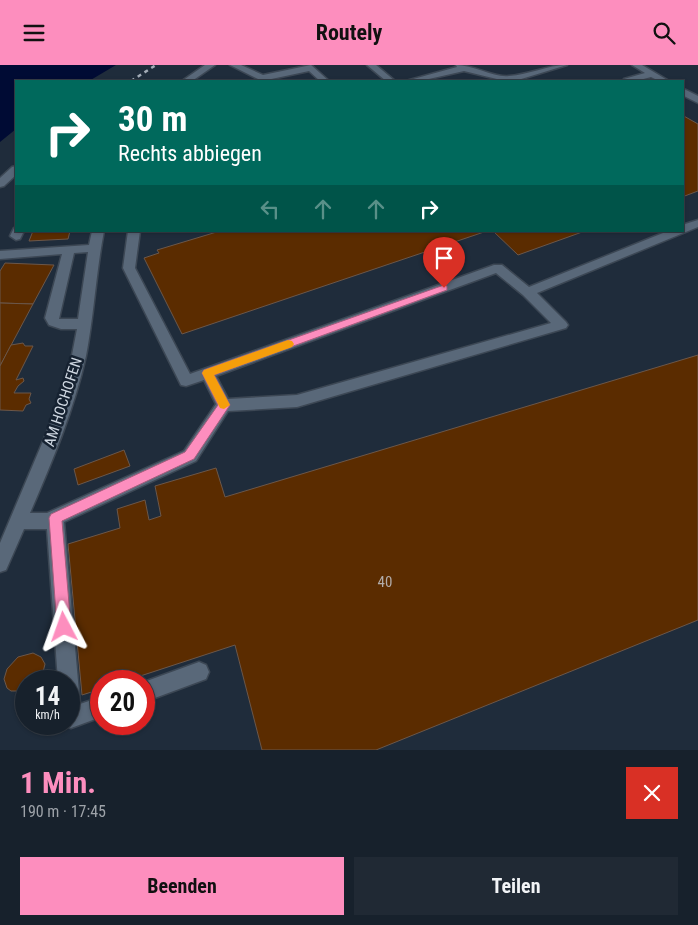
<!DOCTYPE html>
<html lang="de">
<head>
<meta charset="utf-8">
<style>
  body { margin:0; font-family:"Roboto Condensed",sans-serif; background:#202934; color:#f1f3f6; height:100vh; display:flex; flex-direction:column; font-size:19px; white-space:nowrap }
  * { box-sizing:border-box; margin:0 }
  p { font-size:16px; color:#9ea3a9 }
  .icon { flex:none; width:28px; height:28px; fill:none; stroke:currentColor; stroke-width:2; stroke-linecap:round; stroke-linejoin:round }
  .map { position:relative; height:685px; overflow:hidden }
  .sheet { display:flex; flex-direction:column; background:#17212c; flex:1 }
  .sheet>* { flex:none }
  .hud { position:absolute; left:15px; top:15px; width:669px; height:152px; border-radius:0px; box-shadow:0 1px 4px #0004,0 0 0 1px #363e48; background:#00695c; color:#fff; overflow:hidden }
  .speed { position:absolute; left:15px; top:605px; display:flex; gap:10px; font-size:25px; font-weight:700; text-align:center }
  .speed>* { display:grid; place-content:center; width:65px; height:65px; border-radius:50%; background:#17212c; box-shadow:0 1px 4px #0004,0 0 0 1px #363e48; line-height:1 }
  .speed small { font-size:12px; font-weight:400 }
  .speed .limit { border:8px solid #d22; background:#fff; color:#111 }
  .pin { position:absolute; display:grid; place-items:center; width:42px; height:42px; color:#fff; margin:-51px -21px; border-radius:50% 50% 50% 0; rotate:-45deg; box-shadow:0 0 5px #0007 }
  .pin .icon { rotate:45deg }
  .me { position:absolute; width:55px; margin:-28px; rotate:356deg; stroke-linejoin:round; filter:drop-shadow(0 0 4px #0008) }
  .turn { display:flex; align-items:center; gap:18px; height:105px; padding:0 20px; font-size:22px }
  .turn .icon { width:65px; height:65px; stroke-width:2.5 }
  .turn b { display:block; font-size:35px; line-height:42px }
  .lanes { display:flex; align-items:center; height:48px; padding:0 20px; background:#0003; justify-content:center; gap:25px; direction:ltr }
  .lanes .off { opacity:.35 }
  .round { display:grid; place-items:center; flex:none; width:52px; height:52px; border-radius:0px; background:#202934 }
  .headline { display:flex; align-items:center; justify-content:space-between; height:85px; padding:0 20px }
  h1 { font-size:30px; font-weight:700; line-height:38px; color:#fd8ebe }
  .action { display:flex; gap:10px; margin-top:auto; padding:10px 20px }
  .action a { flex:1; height:58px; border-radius:0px; background:#fd8ebe; color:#111; font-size:20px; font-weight:700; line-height:58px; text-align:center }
  .action a+a { background:#202934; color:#f1f3f6 }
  header { display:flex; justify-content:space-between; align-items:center; height:65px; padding:0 20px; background:#fd8ebe; color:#111; font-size:22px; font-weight:700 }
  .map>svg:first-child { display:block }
  .water { fill:#000b34 }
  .building { fill:#5b2c00; stroke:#6b574a }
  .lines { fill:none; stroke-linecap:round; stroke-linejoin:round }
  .minor-casing { stroke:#3c4754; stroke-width:3 }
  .minor { fill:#596879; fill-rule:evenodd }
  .rail { stroke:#a3acb7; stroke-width:2.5; stroke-dasharray:4 4; stroke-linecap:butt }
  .route { fill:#fd8ebe; stroke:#a45c7c }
  .slow { fill:#f59e0b }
  .labels { text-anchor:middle; stroke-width:5; stroke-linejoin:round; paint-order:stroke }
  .street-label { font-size:15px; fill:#cfd7e1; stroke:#162231 }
  .near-number-label { font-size:15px; fill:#b2aca9 }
</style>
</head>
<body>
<header><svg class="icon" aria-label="menu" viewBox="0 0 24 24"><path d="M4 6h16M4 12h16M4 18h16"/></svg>Routely<svg class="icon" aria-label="search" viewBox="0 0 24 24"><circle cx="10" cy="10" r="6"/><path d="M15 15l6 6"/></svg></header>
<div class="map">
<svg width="698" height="685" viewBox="0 0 698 685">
  <rect width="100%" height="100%" fill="#1f2c3b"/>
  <polygon class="water" points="0,0 116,0 89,16 16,16 16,64 0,77"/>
  <g class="building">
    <polygon points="682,50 698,59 698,126 682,132"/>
    <polygon points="33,166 70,166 68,174 29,176"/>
    <polygon points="220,166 487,166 182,269 144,193 159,188 157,185"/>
    <polygon points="493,166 585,166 518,190"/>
    <polygon points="5,198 54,200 33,239 0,238 0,206"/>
    <polygon points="0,238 33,239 0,301"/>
    <polygon points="23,278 25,281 33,281 16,315 23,313 24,316 18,321 14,328 31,328 29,334 31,338 26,340 23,346 0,345 0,301 11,280"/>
    <polygon points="698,290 698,555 376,685 262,685 235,580 125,616 101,616 101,624 82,630 68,479 120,463 117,444 145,435 149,455 161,451 155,421 216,403 225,432"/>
    <polygon points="124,385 130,401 78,420 74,404"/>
    <polygon points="33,588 41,592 45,599 41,615 26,616 26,626 11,626 7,623 4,614 7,604 18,592"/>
  </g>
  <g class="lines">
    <defs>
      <g id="minor">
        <polygon points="205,0 215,0 192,16 182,16"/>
        <polygon points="230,0 241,0 263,10 311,0 329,16 320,16 309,6 262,16"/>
        <polygon points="367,0 376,0 395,16 386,16"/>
        <path d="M456 0C473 0 495 13 509 11 529 10 547 0 567 0L518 15V16H505L464 6 420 16H406L457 2Z"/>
        <polygon points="632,0 642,0 669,16 659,16 651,12 636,16 623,16 624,14 645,8"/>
        <polygon points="682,23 698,31 698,38 682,30"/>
        <polygon points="16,101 16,110 4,121 0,122 0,113 12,102"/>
        <path d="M698 155V162L537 228 566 257 568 260 566 263 297 342 228 346 196 396 64 457 80 639 101 632V652L71 663 64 660 63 659H69V616H58L47 464H24L6 505 0 507V478L57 343 72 290 77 264H61L49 260 45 253 62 189 0 194V186L89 180 92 166H104C96 207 94 250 86 291 74 345 52 397 30 448H47L184 386 216 339 204 315 186 321 181 320 179 316 123 203 128 166H140L135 203 190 309 494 200H502L529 222 668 166H682V160ZM88 187 78 254H59L74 188ZM496 208 523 230 551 258 297 330 228 334 216 311Z"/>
        <polygon points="14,163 16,163 16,166 24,166 20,174 16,175 10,171"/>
        <polygon points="199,597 206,600 209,607 206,614 144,637 144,617"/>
      </g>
    </defs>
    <use href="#minor" class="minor-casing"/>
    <use href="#minor" class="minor"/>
    <polyline class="rail" points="131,16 156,0"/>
  </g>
  <polygon class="route" points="444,220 447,221 447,225 214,310 230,340 194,394 62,456 71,562 69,567 64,569 59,567 57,562 49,453 51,449 185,387 218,340 202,308 204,305"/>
  <polygon class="slow" points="288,275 292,276 294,279 292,282 214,310 230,340 224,344 220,343 202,308 204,305"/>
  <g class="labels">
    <g class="street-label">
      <text transform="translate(63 337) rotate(-72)" y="5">AM HOCHOFEN</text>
    </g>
    <g class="near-number-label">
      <text x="385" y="522">40</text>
    </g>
  </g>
</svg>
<div class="speed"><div>14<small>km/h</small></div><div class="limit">20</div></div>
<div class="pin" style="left:444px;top:223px;background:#d93025"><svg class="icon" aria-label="arrive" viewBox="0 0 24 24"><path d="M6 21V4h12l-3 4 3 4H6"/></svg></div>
<svg class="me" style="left:64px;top:562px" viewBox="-20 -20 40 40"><path d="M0-17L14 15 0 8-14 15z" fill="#fd8ebe" stroke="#fff" stroke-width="4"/></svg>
<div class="hud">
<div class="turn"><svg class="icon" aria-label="right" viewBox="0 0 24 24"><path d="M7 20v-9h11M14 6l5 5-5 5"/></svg><div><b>30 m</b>Rechts abbiegen</div></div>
<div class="lanes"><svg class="icon off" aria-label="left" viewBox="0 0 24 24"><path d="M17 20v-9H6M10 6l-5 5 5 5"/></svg><svg class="icon off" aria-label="ahead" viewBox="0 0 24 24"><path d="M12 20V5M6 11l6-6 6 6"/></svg><svg class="icon off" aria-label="ahead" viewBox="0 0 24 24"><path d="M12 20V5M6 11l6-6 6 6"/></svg><svg class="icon" aria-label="right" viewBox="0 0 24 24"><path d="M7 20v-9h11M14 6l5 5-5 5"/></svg></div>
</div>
</div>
<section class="sheet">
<div class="headline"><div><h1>1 Min.</h1><p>190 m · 17:45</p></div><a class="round" style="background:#d93025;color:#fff"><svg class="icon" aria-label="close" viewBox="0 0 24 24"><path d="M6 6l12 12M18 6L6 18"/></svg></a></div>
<div class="action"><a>Beenden</a><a>Teilen</a></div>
</section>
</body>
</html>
